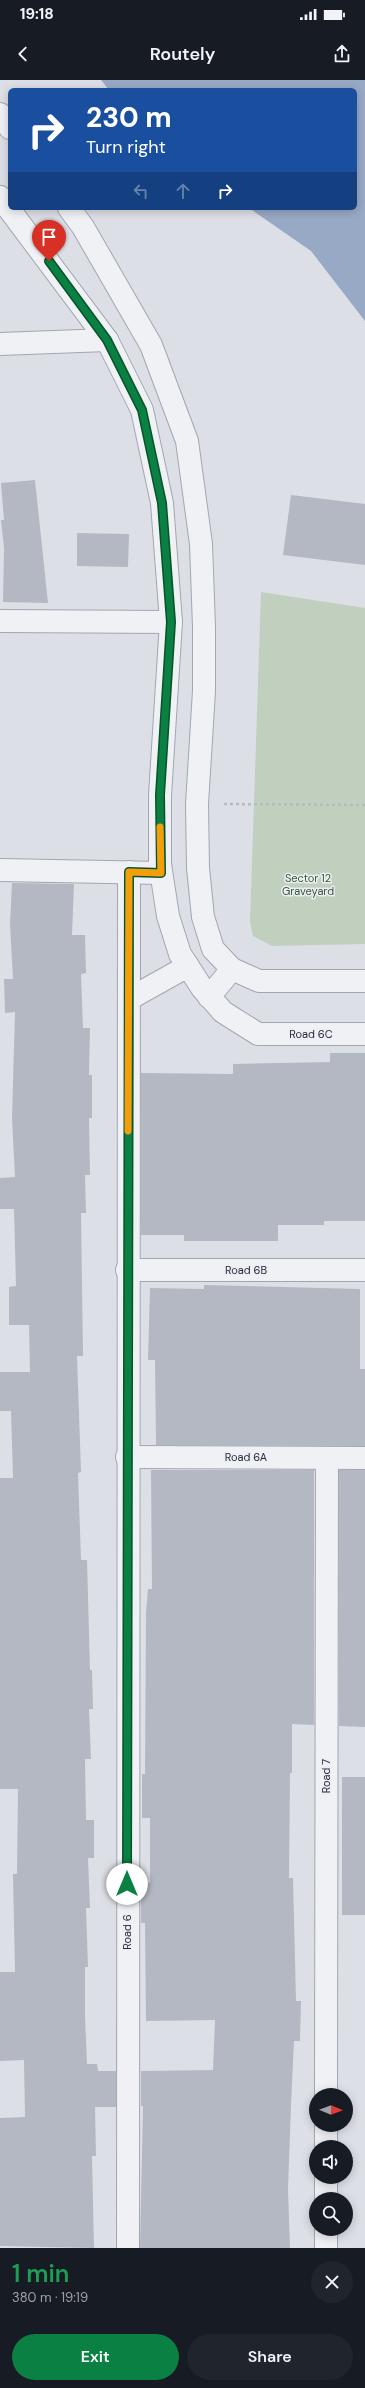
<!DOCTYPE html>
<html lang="en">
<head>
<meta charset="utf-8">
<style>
  body { margin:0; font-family:"DM Sans",sans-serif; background:#20242c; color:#f1f3f6; height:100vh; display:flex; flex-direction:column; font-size:15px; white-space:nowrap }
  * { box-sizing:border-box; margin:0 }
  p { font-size:13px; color:#9ea1a6 }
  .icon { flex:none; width:22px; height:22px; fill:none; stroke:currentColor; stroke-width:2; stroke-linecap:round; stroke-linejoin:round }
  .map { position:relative; height:2168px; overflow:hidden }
  .sheet { display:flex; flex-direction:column; background:#171b24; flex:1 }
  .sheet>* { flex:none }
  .hud { position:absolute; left:8px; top:8px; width:349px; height:122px; border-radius:6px; box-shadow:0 2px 10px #0003; background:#1a4fa0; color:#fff; overflow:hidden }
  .needle { width:26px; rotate:91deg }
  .controls { position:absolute; left:309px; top:2008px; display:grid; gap:8px }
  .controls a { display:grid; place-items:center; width:44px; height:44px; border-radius:50%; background:#171b24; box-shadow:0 2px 10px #0003; font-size:20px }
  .pin { position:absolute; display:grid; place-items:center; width:34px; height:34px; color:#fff; margin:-41px -17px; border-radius:50% 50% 50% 0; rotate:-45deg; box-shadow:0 0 4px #0007 }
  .pin .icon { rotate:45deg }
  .me { position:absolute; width:44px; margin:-22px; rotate:0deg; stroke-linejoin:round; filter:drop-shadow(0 0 3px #0008) }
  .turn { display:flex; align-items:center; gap:14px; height:84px; padding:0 12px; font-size:18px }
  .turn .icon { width:52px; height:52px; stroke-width:2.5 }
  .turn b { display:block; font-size:28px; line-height:34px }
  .lanes { display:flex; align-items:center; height:38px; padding:0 12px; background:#0003; justify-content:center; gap:20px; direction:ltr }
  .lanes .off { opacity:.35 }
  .round { display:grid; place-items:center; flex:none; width:42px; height:42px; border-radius:21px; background:#20242c }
  .overview { display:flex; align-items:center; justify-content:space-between; height:68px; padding:0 12px }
  h1 { font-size:24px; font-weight:600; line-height:30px; color:#1e9e55 }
  .action { display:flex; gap:8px; margin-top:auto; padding:8px 12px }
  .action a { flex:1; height:46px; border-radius:24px; background:#0b8043; color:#fff; font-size:16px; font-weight:600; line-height:46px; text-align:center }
  .action a+a { background:#20242c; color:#f1f3f6 }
  .status { display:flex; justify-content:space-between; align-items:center; height:28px; padding:0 20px; background:#171b24; direction:ltr }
  .status svg { height:11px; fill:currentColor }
  header { display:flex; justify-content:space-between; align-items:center; height:52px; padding:0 12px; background:#171b24; font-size:18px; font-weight:600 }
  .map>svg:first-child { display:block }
  .green { fill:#c1d0be }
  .water { fill:#98a9c6 }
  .building { fill:#b4b8c3 }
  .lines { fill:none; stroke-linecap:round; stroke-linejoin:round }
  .minor-casing { stroke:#a3a6b0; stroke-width:24 }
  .path { stroke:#b7bac1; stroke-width:2.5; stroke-dasharray:3 3; stroke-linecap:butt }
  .minor { stroke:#eff1f5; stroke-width:22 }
  .route-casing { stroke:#07532c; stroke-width:10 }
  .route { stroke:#0b8043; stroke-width:7 }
  .slow { stroke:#f59e0b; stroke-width:7 }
  .labels { text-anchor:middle; stroke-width:3; stroke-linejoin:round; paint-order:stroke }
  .park-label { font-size:11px; fill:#375835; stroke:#eceef4 }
  .street-label { font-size:11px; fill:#272c3c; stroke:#eceef4 }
</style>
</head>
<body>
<div class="status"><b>19:18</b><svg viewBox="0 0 49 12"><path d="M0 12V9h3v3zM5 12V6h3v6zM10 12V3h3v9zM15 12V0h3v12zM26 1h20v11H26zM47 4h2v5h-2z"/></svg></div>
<header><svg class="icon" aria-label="back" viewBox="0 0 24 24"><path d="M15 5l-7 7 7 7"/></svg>Routely<svg class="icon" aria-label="share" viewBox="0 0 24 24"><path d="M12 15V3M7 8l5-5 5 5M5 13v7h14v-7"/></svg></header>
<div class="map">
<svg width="365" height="2168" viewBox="0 0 365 2168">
  <rect width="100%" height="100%" fill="#dddfe6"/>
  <polygon class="green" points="261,512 365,528 365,864 272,866 253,856 250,842"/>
  <polygon class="water" points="101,0 365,0 365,241 311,171 249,128 355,128 355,10 109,10"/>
  <g class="building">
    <polygon points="35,400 48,523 3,522 4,468 1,440 4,440 1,403"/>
    <polygon points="291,415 365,424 365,485 283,475"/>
    <polygon points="77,453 129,454 128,487 77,486"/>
    <polygon points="12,803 74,804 72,855 85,855 86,893 81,894 83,948 90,948 89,995 92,995 92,1038 89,1038 90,1095 85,1095 86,1133 81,1133 83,1276 77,1276 81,1392 78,1393 81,1480 87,1480 90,1590 92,1590 93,1629 89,1629 91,1679 85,1679 86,1740 94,1740 94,1778 88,1778 90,1828 86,1828 88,1887 85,1887 85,1935 87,1984 97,1984 98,1991 116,1991 116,2027 95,2027 96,2076 92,2076 94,2168 0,2166 0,2038 25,2037 24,1980 0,1981 0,1892 15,1892 13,1794 17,1794 18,1709 0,1709 0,1398 13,1398 11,1331 0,1331 0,1292 30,1292 29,1245 9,1245 9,1207 16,1206 14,1129 0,1129 0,1098 15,1097 12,1038 15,932 5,933 4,899 13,899 10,844"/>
    <polygon points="330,973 365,973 365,1141 324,1141 324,1145 278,1145 278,1161 184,1161 184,1155 141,1155 141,993 233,994 233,984 330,982"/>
    <polygon points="204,1205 360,1209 360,1289 365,1289 365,1366 156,1365 155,1280 148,1280 150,1208 204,1209"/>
    <polygon points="151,1390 314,1390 314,1645 292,1644 292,1693 290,1693 289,1798 293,1798 296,1921 301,1921 300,1961 294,1961 291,2025 288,2109 290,2168 140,2168 143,2026 141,2026 141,1991 213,1990 215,1940 146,1941 145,1843 141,1843 141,1803 150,1803 150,1738 142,1738 142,1694 145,1694 146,1533 148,1509 152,1509"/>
    <polygon points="339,1390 365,1390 365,1647 339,1646"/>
    <rect x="342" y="1697" width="23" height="138"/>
  </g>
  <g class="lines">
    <defs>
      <g id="minor">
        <polyline points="0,34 10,48"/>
        <polyline points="0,117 107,260 142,330 162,423 171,542 160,715 160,784 168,836 180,874 202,908 223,932 258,954 365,954"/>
        <polyline points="69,128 83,147 151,265 187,361 201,464 204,547 204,611 197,724 198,788 203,837 213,869 232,889 259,901 365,901"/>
        <polyline points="0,264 107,260"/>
        <polyline points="0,541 171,542"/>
        <polyline points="0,790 161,793"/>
        <polyline points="209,917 232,889"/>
        <polyline points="129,919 188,886"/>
        <polyline points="127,1190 365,1190"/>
        <polyline points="127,1377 365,1378"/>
        <polyline points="326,2015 327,1378"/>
        <polyline points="326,2067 326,2045"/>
        <polyline points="326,2119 326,2097"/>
        <polyline points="128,2168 129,792"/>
        <polyline points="326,2168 326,2149"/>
      </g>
    </defs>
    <use href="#minor" class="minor-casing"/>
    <polyline class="path" points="224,724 365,725"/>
    <use href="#minor" class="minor"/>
  </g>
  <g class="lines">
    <defs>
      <polyline id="route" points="49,181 107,260 142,330 162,423 171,542 160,715 161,793 129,792 127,1804"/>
    </defs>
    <use href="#route" class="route-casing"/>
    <use href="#route" class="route"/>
    <polyline class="slow" points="128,1051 129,792 161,793 160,747"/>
  </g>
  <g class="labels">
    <g class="park-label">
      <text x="308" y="802">Sector 12<tspan x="308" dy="13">Graveyard</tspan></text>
    </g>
    <g class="street-label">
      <text x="311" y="958">Road 6C</text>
      <text x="246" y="1194">Road 6B</text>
      <text x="246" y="1381">Road 6A</text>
      <text transform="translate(326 1696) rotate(-90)" y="4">Road 7</text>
      <text transform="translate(127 1852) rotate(-90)" y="4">Road 6</text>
    </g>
  </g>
</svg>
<div class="controls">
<a><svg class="needle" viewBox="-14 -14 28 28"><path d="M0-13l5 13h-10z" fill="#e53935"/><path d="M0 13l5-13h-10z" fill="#9ea1a6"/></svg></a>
<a><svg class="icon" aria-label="sound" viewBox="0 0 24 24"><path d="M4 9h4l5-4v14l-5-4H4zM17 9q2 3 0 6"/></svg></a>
<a><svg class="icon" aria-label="search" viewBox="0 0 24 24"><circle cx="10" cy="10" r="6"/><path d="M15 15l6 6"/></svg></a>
</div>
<div class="pin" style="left:49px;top:181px;background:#d93025"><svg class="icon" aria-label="arrive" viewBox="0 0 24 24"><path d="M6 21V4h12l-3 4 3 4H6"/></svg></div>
<svg class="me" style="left:127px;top:1804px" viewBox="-20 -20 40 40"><circle r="19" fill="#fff"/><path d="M0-13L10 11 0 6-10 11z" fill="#0b8043"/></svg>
<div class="hud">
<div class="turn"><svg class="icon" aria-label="right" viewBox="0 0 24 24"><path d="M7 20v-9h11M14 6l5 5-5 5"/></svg><div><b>230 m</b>Turn right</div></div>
<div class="lanes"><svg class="icon off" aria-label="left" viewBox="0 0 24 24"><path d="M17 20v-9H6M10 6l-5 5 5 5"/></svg><svg class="icon off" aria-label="ahead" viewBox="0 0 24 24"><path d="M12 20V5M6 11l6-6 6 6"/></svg><svg class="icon" aria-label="right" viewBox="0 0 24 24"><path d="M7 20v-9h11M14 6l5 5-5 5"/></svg></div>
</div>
</div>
<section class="sheet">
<div class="overview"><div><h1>1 min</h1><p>380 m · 19:19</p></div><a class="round"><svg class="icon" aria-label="close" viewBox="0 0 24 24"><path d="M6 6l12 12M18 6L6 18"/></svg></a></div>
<div class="action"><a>Exit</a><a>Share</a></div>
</section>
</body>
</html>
